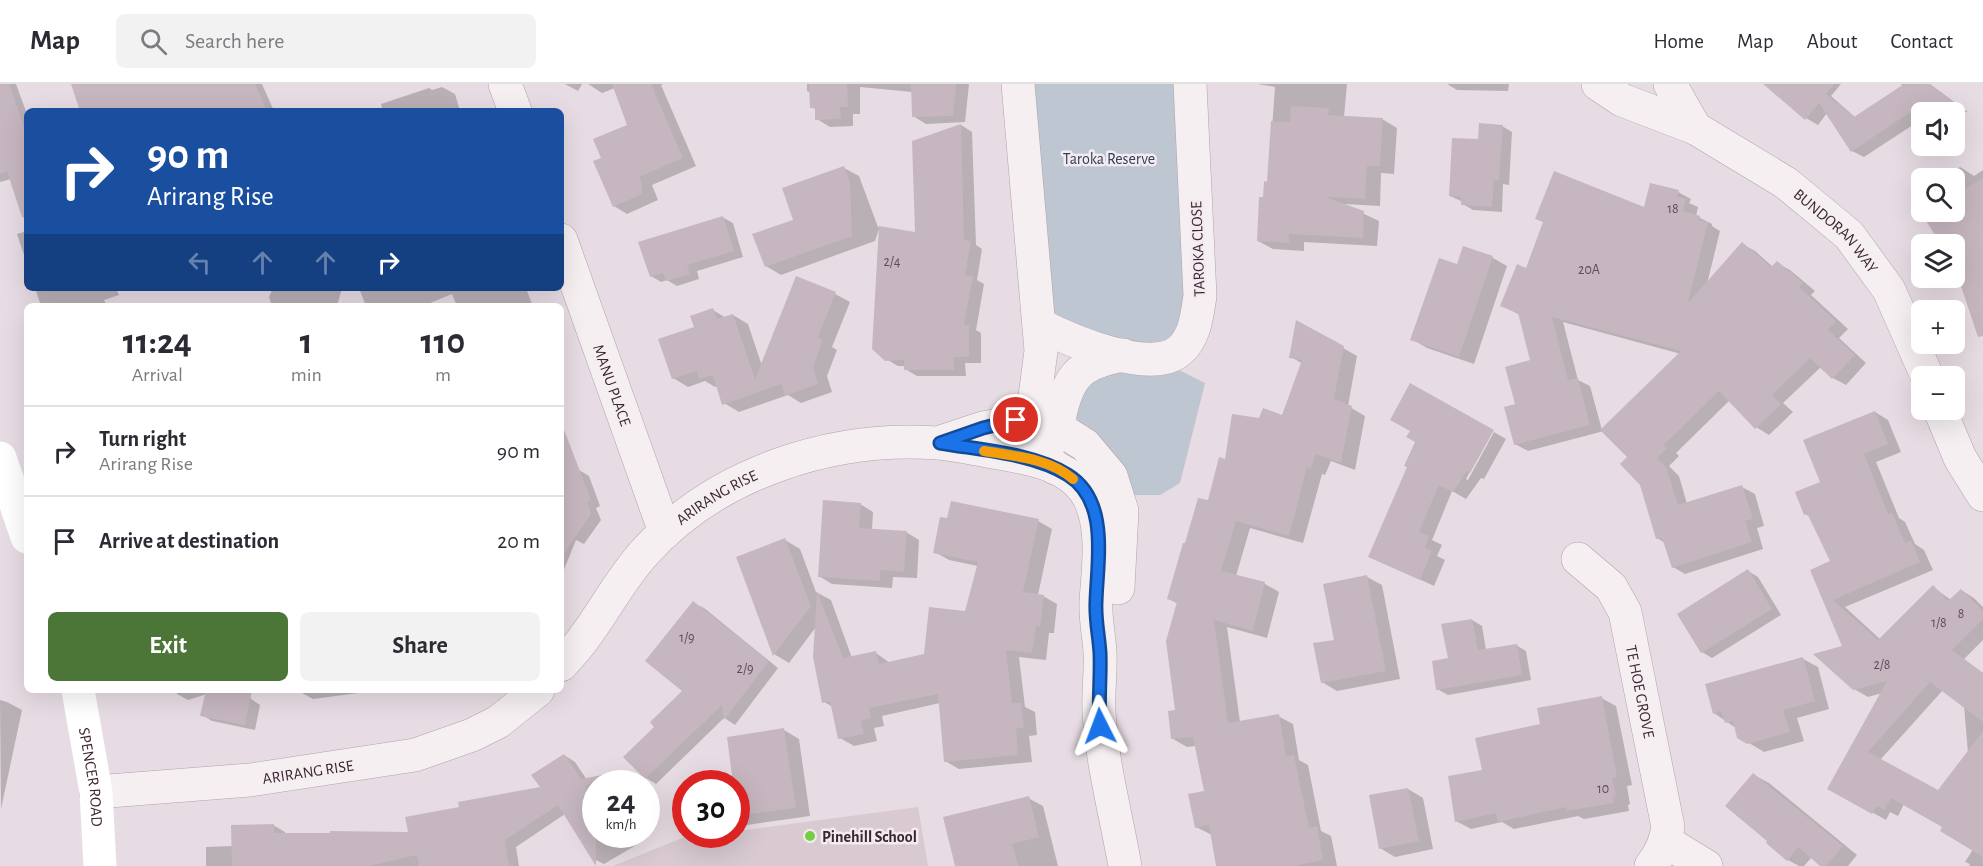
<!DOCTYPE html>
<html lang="en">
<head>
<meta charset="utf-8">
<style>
  body { margin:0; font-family:"Alegreya Sans",sans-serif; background:#f2f2f3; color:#2b2b33; height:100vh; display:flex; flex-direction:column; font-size:22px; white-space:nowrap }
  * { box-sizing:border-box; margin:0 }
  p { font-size:20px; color:#7c7c81 }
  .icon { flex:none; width:33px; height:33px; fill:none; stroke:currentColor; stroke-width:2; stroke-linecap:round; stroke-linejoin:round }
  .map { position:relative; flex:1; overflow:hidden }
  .drawer { position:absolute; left:24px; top:219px; width:540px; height:390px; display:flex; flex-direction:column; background:#fff; border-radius:9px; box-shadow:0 6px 24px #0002 }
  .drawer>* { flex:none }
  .top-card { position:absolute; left:24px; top:24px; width:540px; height:183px; border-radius:9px; box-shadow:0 6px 24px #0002; background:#1a4fa0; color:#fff; overflow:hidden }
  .controls { position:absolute; left:1911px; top:18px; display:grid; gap:12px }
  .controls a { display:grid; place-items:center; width:54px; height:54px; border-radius:9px; background:#fff; box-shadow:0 6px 24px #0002; font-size:30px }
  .speed { position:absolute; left:582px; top:686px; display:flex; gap:12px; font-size:30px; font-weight:700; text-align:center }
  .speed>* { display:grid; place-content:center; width:78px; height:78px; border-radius:50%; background:#fff; box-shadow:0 6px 24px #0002; line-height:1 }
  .speed small { font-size:15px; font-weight:400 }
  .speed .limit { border:9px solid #d22; background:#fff; color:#111 }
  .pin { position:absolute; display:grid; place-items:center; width:51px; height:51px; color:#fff; margin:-26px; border:3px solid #fff; border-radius:50%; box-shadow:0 2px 6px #0007 }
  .me { position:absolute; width:66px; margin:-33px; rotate:357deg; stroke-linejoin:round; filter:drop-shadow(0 0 4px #0008) }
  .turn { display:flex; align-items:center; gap:21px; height:126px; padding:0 24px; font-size:27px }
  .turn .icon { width:78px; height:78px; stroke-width:2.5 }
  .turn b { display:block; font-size:42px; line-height:51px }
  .lanes { display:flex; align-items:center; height:57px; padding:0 24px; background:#0003; justify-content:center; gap:30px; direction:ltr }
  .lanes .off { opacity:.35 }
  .eta { display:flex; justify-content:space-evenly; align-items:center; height:102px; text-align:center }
  .eta b { font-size:36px; font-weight:700; line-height:42px }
  .button { display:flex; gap:12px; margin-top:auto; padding:12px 24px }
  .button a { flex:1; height:69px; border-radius:9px; background:#4c7538; color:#fff; font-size:24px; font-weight:700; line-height:69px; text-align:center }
  .button a+a { background:#f2f2f3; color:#2b2b33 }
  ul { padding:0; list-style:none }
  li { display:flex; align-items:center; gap:18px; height:90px; padding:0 24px; border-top:2px solid #e1e1e2 }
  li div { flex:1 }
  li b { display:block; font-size:22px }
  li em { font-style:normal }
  header { display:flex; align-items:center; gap:36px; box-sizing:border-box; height:84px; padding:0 30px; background:#fff; border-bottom:2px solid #e1e1e2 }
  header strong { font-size:28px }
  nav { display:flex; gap:33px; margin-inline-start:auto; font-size:21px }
  .search { width:420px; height:54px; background:#f2f2f3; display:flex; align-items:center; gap:15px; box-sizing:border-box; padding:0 21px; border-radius:9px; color:#7c7c81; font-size:22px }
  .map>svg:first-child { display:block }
  .built { fill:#d9cad2 }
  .green { fill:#bdc6d1 }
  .shadow { fill:#0003; fill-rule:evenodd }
  .building { fill:#c6b6c0 }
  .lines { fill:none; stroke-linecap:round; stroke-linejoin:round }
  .street-casing { stroke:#b1a2ab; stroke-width:34 }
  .street { stroke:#f5eff2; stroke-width:33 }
  .secondary { stroke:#fff; stroke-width:33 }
  .route-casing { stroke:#114b97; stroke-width:15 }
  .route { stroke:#1a73e8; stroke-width:10 }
  .slow { stroke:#f59e0b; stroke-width:10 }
  .poi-dot { fill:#74cf3e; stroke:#f4ebf1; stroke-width:2 }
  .labels { text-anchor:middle; stroke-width:5; stroke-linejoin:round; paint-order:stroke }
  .number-label { font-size:14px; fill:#5f4a56 }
  .park-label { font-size:16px; fill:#334259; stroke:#f4ebf1 }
  .street-label { font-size:16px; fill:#3d2633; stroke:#f4ebf1 }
  .poi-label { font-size:16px; font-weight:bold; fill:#3d2633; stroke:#f4ebf1; text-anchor:start }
</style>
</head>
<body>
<header>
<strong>Map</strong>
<div class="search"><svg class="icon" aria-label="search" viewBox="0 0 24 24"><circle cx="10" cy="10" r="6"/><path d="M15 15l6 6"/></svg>Search here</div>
<nav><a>Home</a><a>Map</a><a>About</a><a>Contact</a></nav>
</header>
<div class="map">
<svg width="1983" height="782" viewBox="0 0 1983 782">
  <rect width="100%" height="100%" fill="#e7dce3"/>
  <polygon class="built" points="918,723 928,782 613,782 682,754 713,750 736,750 737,747"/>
  <g class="green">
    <polygon points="1031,0 1179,0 1184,230 1176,246 1168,254 1155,260 1141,259 1073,246 1059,237 1053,228"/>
    <polygon points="1113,283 1175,284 1205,299 1180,399 1160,411 1134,411 1081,342 1073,326 1076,306"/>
  </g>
  <g class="shadow">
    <polygon points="0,0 16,0 27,30 27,144 11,95 0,98"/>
    <polygon points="72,0 262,0 274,27 106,27"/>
    <polygon points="565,0 582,0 578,7"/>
    <polygon points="588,0 664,0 661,1 696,82 652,101 658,116 627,130 614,122 603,74 629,42 615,4 602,9"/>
    <polygon points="807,0 969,0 965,38 926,40 913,32 912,8 860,3 860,30 853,30 853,42 830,43 817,35 817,26 811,23 811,9 807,7"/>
    <polygon points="1258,0 1347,0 1344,33 1382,35 1397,44 1394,90 1381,89 1380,122 1343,120 1379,137 1377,162 1304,158 1304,167 1273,165 1258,157 1268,99 1275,3"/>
    <polygon points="1447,0 1509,0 1508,7 1457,6"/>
    <polygon points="1765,0 1841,0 1831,12 1856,34 1903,2 1901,0 1930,0 1965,26 1954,41 1954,28 1922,28 1922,35 1864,73 1852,67 1827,29 1818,41 1806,34"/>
    <polygon points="442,3 455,10 460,27 383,27 381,20 429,4 432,6"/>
    <polygon points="961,41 972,48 976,161 982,165 977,196 984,200 976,246 981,249 981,279 965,279 966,292 917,292 905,285 905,282 898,282 886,275 879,145 875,157 781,191 766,182 795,137 844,84 859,92 878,143 917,150"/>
    <polygon points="1502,42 1512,48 1509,101 1503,100 1502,128 1473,126 1463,120 1463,118 1450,112 1479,57"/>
    <polygon points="1960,83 1974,92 1983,86 1983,237 1954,160 1945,160 1941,158 1925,132 1932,128 1954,128 1954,94 1933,94 1947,86 1952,88"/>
    <path d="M1678 108 1691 115 1689 119 1698 123 1696 132 1712 140V142L1720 147 1707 200 1742 160 1755 167 1773 183 1777 179 1790 186 1815 207 1811 211 1848 245 1839 254 1866 279 1846 301 1833 294 1821 283 1783 319 1793 328 1769 351 1756 343 1730 316 1676 369 1679 372 1669 382 1679 392 1687 420 1742 403 1755 410 1764 442 1757 444 1763 465 1685 490 1673 483 1665 459 1657 454 1642 401 1629 373 1604 347 1528 367 1515 360 1517 321 1532 278 1520 231 1502 222 1527 186ZM1563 238 1681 270 1602 346 1590 302 1578 296Z"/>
    <polygon points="722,133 733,139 743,173 697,187 699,195 677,202 667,196 661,198 651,192"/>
    <polygon points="27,147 27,180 17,150"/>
    <polygon points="1464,164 1493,174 1507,182 1474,280 1427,264 1412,255 1458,182"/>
    <polygon points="35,204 116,204 119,211 104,216 107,222 41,222"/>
    <polygon points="273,204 342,204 337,222 272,222 269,213"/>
    <polygon points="359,204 526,204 532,220 536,222 457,222 452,210 423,222 413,222 409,220 403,222 366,222"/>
    <polygon points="835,210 850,218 832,263 837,266 827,292 832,308 801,319 788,311 739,328 724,319 718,302 715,303 705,297 688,303 673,294 696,244 713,226 726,234 733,231 748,240 762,282"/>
    <polygon points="1297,238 1357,272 1348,322 1365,332 1355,386 1331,377 1325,391 1322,390 1303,459 1250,444 1236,492 1265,500 1279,508 1267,554 1227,543 1240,638 1278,632 1293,640 1299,676 1308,681 1321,747 1331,752 1337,782 1217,782 1212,751 1196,743 1206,708 1196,662 1187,663 1173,655 1177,628 1178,520 1169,515 1186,461 1209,418 1226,376 1260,336 1283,333 1303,280 1291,273"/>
    <polygon points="1875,328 1888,336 1901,368 1876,378 1899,434 1905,438 1915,460 1924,466 1933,486 1845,523 1881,556 1933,503 1951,516 1961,506 1974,514 1983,523 1983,556 1964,575 1983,589 1983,707 1968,669 1964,622 1943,606 1880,676 1904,720 1898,732 1890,728 1886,736 1829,704 1882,609 1868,613 1854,605 1844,563 1812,486 1832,478 1811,433 1805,430 1821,399"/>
    <polygon points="1492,347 1466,395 1468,396 1494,348 1506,355 1484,395 1481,394 1466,415 1452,407 1432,456 1442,461 1437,472 1445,476 1434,502 1370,472 1408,383"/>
    <polygon points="579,386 589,392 600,422 596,424 601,436 584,460 576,456 561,493 561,393"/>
    <polygon points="860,420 873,428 872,446 906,448 919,456 917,494 893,493 892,504 832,500 819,492"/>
    <polygon points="1038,437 1052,445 1038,511 1043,512 1057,520 1054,549 1049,549 1046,576 1019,573 1025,623 1035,628 1037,651 1029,652 1032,678 959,685 945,677 940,619 882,632 884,642 874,644 877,657 854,662 840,654 833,623 824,618 816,543 789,579 774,570 737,474 785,456 800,465 816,508 831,516 852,574 876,569 890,579 925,571 966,529 978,482 949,476 935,468"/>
    <polygon points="1748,487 1758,493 1781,531 1712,574 1702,568"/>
    <polygon points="1367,493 1382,501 1400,595 1337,607 1322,598 1336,557"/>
    <polygon points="693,519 704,524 778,584 735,641 726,635 725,633 656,700 646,694 684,607"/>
    <polygon points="1472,536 1482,542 1486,566 1516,561 1526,567 1531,596 1448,611 1437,605 1449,575"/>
    <polygon points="1803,575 1818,583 1829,625 1797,634 1804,657 1764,668 1739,653 1736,644 1714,629"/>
    <polygon points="176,606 247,606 251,615 260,621 255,646 212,637 202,631 207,610 188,616 177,610"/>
    <polygon points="302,606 381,606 313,615 302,609"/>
    <polygon points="1601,614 1616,622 1632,701 1627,702 1630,720 1628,721 1629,727 1584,735 1578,732 1514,745 1502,738 1471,745 1456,737 1483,687 1541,641"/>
    <polygon points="0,616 7,618 22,626 1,725"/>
    <polygon points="784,646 799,655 810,732 747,741 736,735 736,699 727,699 727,697 734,696"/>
    <polygon points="564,671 575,678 587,696 602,693 612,699 596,699 596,750 632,750 638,760 604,780 592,774 565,730 516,763 519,782 206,782 206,763 233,762 273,741 285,748 285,750 409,749 461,725 543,704"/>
    <polygon points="1754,691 1769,699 1857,771 1848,782 1823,782 1812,773 1804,782 1799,782 1788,776"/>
    <polygon points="1408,705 1423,714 1433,765 1395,773 1380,764"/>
    <polygon points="1028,714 1043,722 1058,782 956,782"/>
    <polygon points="646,725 652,734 646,737"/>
    <polygon points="1982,751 1983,782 1969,782 1970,780 1965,778"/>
  </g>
  <g class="building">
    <polygon points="0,0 9,0 27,52 27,132 22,133 7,87 0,90"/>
    <polygon points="71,0 255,0 267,27 80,27"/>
    <polygon points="612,0 651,0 683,74 639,93 642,100 642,110 613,123 593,77 601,74 593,55 627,41"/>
    <polygon points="809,0 847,0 848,23 840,23 841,35 815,36 815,24 810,24"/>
    <polygon points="911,0 956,0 953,32 912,33"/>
    <polygon points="1763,0 1834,0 1826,10 1854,33 1904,0 1929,0 1968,28 1909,29 1851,68 1819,19 1805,36"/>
    <polygon points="1291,22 1329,24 1328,31 1383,34 1380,82 1367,82 1365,115 1328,113 1328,114 1364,127 1363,154 1289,150 1289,159 1257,157 1259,113 1263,113 1264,97 1267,98 1271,37 1290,38"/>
    <polygon points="1479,39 1503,41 1499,96 1494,96 1492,123 1461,121 1461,113 1449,112 1452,54 1478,55"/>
    <polygon points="961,40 964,156 971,157 965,191 973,192 964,241 969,241 969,273 954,273 954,286 904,286 904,276 885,277 872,265 879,142 915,148 912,57"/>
    <polygon points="844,82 850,98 852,152 765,183 752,150 793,136 782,104"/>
    <polygon points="1554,87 1644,123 1650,99 1679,106 1677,113 1686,115 1683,127 1700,132 1699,136 1708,138 1688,219 1742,158 1771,183 1777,177 1803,199 1799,203 1836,237 1828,246 1855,271 1832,295 1810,274 1772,311 1781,320 1755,345 1719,307 1664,361 1667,364 1657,374 1666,383 1678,421 1742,401 1753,435 1745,437 1752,458 1672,484 1662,454 1656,455 1640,401 1620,380 1627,373 1600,346 1681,267 1552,233 1568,296 1578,294 1590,341 1514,361 1504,323 1515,320 1505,283 1530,276 1518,229 1500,222 1517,180 1526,184 1543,138 1535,135"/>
    <polygon points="1983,94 1983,252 1978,253 1954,181 1954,160 1948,160 1946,155 1940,159 1923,132 1930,128 1954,128 1954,112"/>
    <polygon points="723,132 734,167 687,181 690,190 666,197 663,189 650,193 638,158"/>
    <polygon points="1463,162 1493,172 1459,273 1410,256 1439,174 1457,180"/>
    <polygon points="796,192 836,208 818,253 823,256 813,283 818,300 785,312 781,300 722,321 713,291 699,295 697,287 672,295 658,255 694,243 690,232 713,224 717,235 733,230 755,295"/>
    <polygon points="1296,236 1344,262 1334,315 1352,322 1341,379 1316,370 1311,384 1307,383 1289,452 1236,437 1221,487 1265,498 1253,547 1214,536 1228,639 1279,630 1286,672 1294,671 1309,744 1317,742 1323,776 1293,782 1216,782 1209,741 1195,744 1188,710 1204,707 1193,653 1171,655 1168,627 1175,626 1166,557 1177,518 1167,515 1183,459 1185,459 1198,414 1208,416 1219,373 1225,375 1232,330 1259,334 1263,324 1282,331 1302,276 1289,274"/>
    <polygon points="1410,299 1494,346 1470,389 1467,387 1453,408 1439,401 1419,448 1429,452 1425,464 1432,467 1420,496 1368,473 1407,383 1404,382 1415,358 1406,353 1410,347 1390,336"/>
    <polygon points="1875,327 1888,360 1864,370 1888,430 1892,429 1905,459 1911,457 1920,478 1833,516 1878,556 1933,501 1948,517 1961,505 1983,527 1983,535 1952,566 1983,590 1983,638 1930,598 1868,668 1938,706 1983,647 1983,773 1940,747 1942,743 1891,714 1884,726 1877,722 1872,730 1827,705 1887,597 1853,606 1813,570 1842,562 1810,486 1830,477 1807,429 1804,431 1795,408 1820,398 1803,356"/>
    <polygon points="561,343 563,343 591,416 587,418 591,430 561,474"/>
    <polygon points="823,416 861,419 859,444 907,447 904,488 880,486 880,497 818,493"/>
    <polygon points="951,417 1039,435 1023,508 1044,511 1040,543 1036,542 1032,569 1006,566 1012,619 1021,619 1024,644 1016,644 1018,671 944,678 938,610 869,624 871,634 861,637 864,650 838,655 830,617 822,619 813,573 817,507 843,574 876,567 879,580 924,570 929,523 965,527 978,478 933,469 940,433 947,434"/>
    <polygon points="785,454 811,522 773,572 736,473"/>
    <polygon points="1748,485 1772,525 1701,569 1677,530"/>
    <polygon points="1367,491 1386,587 1321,599 1313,559 1334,556 1323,500"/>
    <polygon points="693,517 769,577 724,636 722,621 645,695 623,673 654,643 650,638 682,607 645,577"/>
    <polygon points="1472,535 1478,566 1517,560 1522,591 1436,606 1432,577 1448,574 1441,540"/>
    <polygon points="1803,573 1815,617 1783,626 1790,648 1747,660 1737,654 1733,637 1725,639 1721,627 1713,630 1705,600"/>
    <polygon points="206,606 252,606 245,641 200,632"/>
    <polygon points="1602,612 1617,693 1612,694 1616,712 1613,713 1614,719 1567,727 1567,723 1498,738 1496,729 1455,738 1448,692 1482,686 1475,654 1540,640 1537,624"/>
    <polygon points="784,644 796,724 736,732 736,699 733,699 727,653"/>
    <polygon points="564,670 581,695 602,691 585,703 596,718 596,782 558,721 505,756 509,782 419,782 417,771 368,782 232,782 231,741 274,740 274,749 330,749 330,747 408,748 405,733 459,723 458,718 540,703 531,691"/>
    <polygon points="1753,689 1843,762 1826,782 1820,782 1798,763 1787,777 1766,759 1767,757 1725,722"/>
    <polygon points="1408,704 1419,757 1379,765 1369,711"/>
    <polygon points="1029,712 1039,753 1012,760 1018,782 955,782 943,733"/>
  </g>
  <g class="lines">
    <defs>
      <g id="street">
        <polyline points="505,0 515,27"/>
        <polyline points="1018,0 1041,267 1032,335 1035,350 1042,367 1055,384"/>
        <polyline points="1598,0 1622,16 1695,44 1670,0"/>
        <path id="s1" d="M1695 44 1786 99 1849 151 1889 206 1927 292"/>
        <path id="s2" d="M561 156 665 448"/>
        <path d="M1040 241C1069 256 1150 291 1179 267 1195 254 1197 231 1200 212L1190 0"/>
        <polyline points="1940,326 1960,374 1983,411"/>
        <polyline points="944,357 983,344 1032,335 1058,344 1085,361 1111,392 1122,427 1118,504"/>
        <path d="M1047 361C1056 353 1058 342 1060 331 1069 289 1082 279 1123 271"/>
        <path id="s3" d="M1578 475 1611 503 1625 528 1668 743C1665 759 1661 769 1651 782"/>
        <path id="s4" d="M561 581C569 572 577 564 584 554 605 526 621 494 645 468 717 388 832 352 937 359 956 360 974 365 992 368 1028 374 1075 380 1091 418 1104 449 1098 485 1096 518 1095 534 1099 551 1100 568 1101 588 1098 608 1099 628 1102 680 1116 731 1125 782"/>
        <path id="s5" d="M96 708 250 696 415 671 472 651 498 638 538 606"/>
        <polyline points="1665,757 1706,782"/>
      </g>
    </defs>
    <use href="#street" class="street-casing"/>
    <use href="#street" class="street"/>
    <g class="secondary">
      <polyline points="0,374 27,453"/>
      <path id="s6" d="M78 606 96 708 100 782"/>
    </g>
  </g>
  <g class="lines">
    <defs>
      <path id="route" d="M1016 336 983 344 940 359C980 366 1033 369 1068 391 1110 417 1097 478 1096 518 1095 535 1099 552 1100 569 1101 593 1098 617 1100 642"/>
    </defs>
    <use href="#route" class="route-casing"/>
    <use href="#route" class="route"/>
    <path class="slow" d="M984 367C1013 372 1049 374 1073 395"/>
  </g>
  <circle class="poi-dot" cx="810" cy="752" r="6"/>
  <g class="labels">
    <g class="number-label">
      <text x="1673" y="129">18</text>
      <text x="892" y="182">2/4</text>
      <text x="1589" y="190">20A</text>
      <text x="1961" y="534">8</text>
      <text x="1939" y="543">1/8</text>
      <text x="687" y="558">1/9</text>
      <text x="1882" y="585">2/8</text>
      <text x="745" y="589">2/9</text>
      <text x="1603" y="709">10</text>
    </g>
    <g class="park-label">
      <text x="1109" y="80">Taroka Reserve</text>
    </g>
    <g class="street-label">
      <text dy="6" stroke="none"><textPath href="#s1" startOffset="176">BUNDORAN WAY</textPath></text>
      <text transform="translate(1197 165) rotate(-92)" y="6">TAROKA CLOSE</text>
      <text dy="6" stroke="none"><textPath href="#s2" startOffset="154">MANU PLACE</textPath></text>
      <text dy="6" stroke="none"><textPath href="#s4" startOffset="232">ARIRANG RISE</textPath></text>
      <text dy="6" stroke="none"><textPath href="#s3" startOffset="153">TE HOE GROVE</textPath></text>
      <text dy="6" stroke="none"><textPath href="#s5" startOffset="213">ARIRANG RISE</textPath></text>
      <text dy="6" stroke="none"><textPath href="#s6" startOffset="88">SPENCER ROAD</textPath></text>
    </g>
    <g class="poi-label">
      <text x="822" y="758">Pinehill School</text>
    </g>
  </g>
</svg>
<div class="controls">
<a><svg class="icon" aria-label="sound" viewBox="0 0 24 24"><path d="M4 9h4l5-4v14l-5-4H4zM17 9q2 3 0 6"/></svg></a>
<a><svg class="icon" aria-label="search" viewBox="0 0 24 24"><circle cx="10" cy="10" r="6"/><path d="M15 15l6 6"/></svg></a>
<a><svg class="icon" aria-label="layers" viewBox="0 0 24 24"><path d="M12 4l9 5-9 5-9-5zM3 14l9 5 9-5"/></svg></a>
<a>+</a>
<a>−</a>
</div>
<div class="speed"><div>24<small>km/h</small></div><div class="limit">30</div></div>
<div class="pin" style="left:1016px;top:336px;background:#d93025"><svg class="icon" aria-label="arrive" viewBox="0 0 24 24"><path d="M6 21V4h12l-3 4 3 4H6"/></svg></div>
<svg class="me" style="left:1100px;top:642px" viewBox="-20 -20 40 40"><path d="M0-17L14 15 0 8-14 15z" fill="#1a73e8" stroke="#fff" stroke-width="4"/></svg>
<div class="top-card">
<div class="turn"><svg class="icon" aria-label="right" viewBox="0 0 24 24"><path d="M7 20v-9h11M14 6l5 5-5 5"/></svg><div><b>90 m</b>Arirang Rise</div></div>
<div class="lanes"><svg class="icon off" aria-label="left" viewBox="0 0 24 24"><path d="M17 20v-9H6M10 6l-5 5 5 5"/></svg><svg class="icon off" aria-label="ahead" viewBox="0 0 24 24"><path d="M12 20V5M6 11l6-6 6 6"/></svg><svg class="icon off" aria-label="ahead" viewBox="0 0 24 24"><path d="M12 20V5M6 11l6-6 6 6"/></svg><svg class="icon" aria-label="right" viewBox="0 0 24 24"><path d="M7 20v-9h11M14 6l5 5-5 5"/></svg></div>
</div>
<section class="drawer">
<div class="eta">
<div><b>11:24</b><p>Arrival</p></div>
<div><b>1</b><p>min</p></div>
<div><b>110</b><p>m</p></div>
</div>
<ul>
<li><svg class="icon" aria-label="right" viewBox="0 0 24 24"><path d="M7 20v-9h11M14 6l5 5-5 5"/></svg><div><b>Turn right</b><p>Arirang Rise</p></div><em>90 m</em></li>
<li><svg class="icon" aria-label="arrive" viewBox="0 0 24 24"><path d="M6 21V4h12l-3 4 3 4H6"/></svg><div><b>Arrive at destination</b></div><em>20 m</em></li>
</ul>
<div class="button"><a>Exit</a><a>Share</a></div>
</section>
</div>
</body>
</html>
